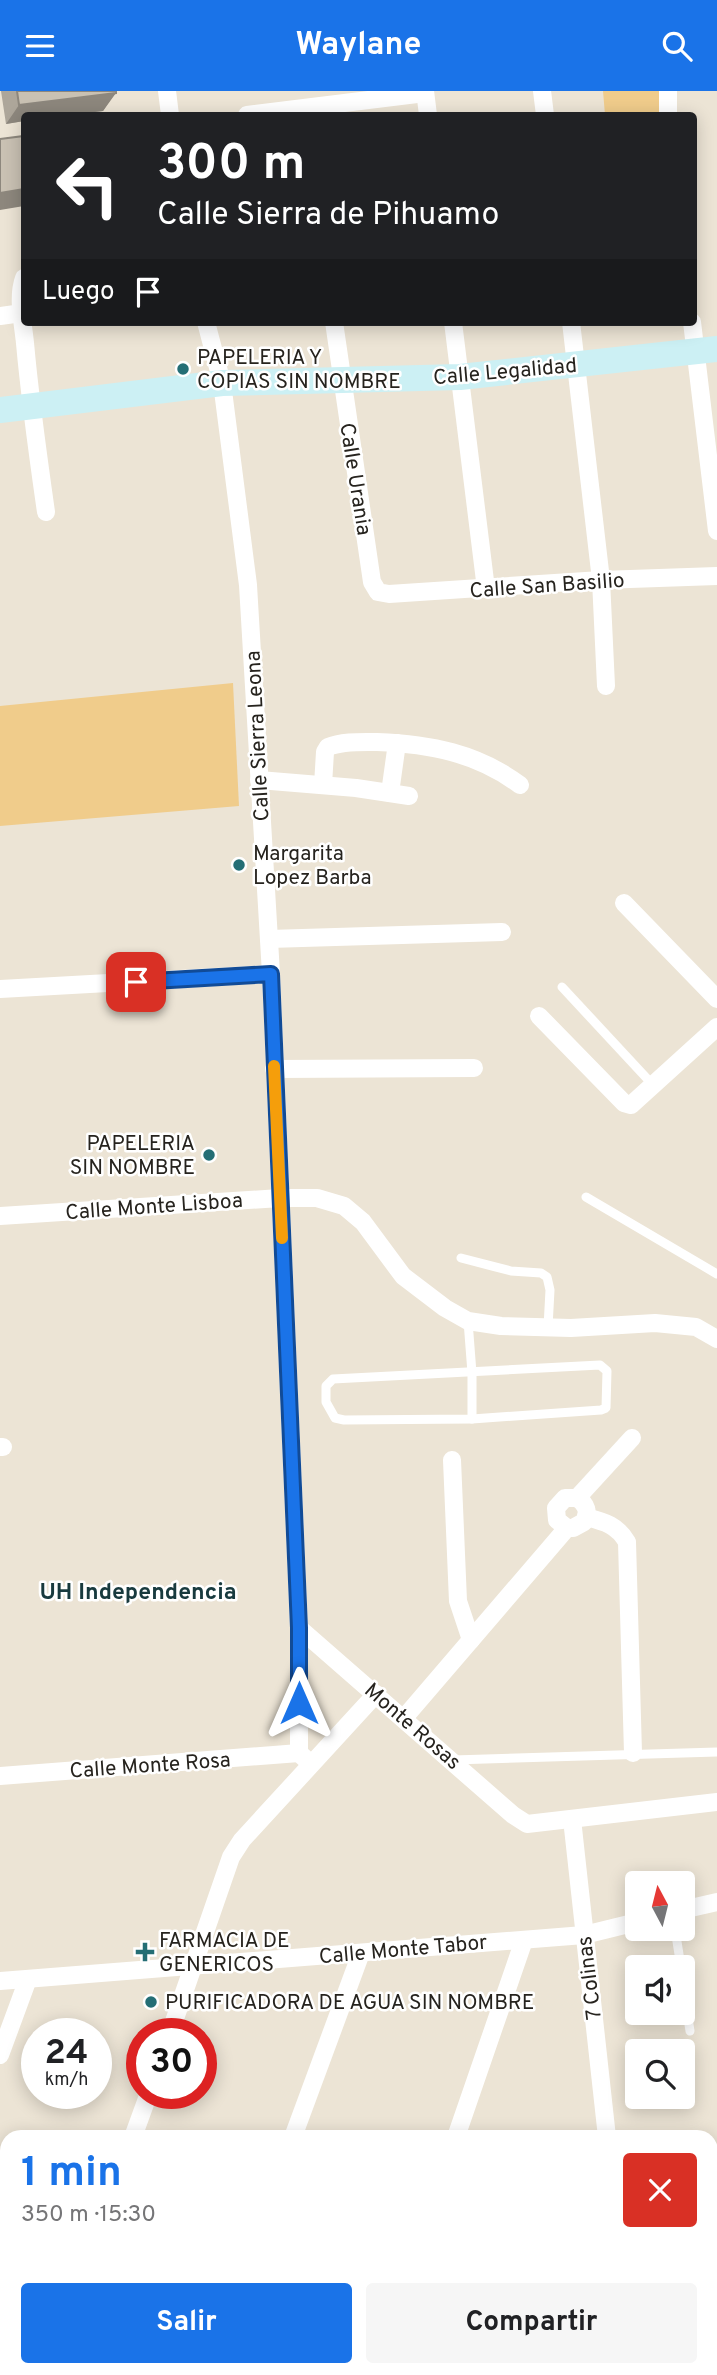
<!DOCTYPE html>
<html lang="es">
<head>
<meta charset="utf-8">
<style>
  body { margin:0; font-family:Overpass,sans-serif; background:#f6f6f6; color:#202124; height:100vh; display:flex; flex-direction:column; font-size:26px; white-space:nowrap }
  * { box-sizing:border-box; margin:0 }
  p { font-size:23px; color:#757577 }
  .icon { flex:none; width:38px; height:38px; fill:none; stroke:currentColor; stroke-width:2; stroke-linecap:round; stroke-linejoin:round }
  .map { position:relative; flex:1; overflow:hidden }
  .details { position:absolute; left:0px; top:2039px; width:718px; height:247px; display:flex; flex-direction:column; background:#fff; border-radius:21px 21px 0 0; box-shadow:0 4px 18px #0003 }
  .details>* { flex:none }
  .banner { position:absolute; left:21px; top:21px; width:676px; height:214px; border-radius:7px; box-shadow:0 4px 18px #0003; background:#202124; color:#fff; overflow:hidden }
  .needle { width:46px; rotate:353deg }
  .fabs { position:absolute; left:625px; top:1780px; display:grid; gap:14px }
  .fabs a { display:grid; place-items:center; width:70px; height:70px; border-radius:7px; background:#fff; box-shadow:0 4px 18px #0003; font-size:35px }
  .speed { position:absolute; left:21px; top:1927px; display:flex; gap:14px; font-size:35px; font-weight:700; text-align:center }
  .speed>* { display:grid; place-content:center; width:91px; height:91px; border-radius:50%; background:#fff; box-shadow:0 4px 18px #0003; line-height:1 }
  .speed small { font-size:18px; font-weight:400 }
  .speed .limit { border:10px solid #d22; background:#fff; color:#111 }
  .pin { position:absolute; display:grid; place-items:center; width:60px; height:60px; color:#fff; margin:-30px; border-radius:14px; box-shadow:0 4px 10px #0006 }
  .me { position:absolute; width:77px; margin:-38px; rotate:0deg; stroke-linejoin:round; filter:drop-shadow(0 0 5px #0008) }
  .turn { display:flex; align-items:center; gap:24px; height:147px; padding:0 21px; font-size:32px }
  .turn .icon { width:91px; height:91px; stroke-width:2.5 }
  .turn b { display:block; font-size:49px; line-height:60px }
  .then { display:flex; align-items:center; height:66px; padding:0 21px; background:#0003; gap:14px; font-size:26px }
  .round { display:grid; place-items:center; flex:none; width:74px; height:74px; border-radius:7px; background:#f6f6f6 }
  .headline { display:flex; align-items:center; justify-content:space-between; height:119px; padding:0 21px }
  h1 { font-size:42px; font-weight:700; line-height:52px; color:#1a73e8 }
  .primary-button { display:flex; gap:14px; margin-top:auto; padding:14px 21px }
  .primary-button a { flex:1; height:80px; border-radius:7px; background:#1a73e8; color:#fff; font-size:28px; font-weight:700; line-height:80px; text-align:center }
  .primary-button a+a { background:#f6f6f6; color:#202124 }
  header { display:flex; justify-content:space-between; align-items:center; height:91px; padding:0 21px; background:#1a73e8; color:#fff; font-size:32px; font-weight:700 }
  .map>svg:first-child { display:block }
  .green { fill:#f0cc8b }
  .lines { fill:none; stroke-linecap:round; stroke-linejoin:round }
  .lane { stroke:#fff; stroke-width:9 }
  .street { stroke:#fff; stroke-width:18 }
  .secondary { stroke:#ccf0f4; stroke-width:26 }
  .wall { fill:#ada69a }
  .shaded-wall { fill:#8d877d }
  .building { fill:#c9c1b3; stroke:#8d877d; stroke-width:2 }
  .route-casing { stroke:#114b97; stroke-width:18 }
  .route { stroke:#1a73e8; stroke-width:12 }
  .slow { stroke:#f59e0b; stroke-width:12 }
  .poi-dot { fill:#246e75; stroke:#fff; stroke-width:2.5 }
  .labels { text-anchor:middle; stroke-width:5; stroke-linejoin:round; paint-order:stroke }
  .poi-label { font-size:21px; fill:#26231e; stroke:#fff; text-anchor:start }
  .street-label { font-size:21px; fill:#26231e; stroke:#fff }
  .neighbourhood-label { font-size:23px; font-weight:bold; fill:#183a3e; stroke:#fff }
</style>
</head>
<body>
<header><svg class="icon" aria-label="menu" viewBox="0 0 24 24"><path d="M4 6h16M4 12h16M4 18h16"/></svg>Waylane<svg class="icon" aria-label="search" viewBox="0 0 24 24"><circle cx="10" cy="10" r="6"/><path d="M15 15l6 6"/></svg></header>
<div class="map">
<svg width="717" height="2284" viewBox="0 0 717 2284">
  <rect width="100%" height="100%" fill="#ece4d5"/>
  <g class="green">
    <polygon points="603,0 661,0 661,24 605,24"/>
    <polygon points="233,592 239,715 0,735 0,615"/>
  </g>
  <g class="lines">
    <g class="lane">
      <polyline points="562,896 653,994"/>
      <polyline points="586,1106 717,1183"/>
      <polyline points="461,1167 511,1180 541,1182 547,1186 550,1199 548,1236"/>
      <polyline points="468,1230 472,1282 472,1328"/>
      <polygon points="600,1274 607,1280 606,1317 601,1319 472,1328 344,1329 335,1327 326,1311 326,1295 333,1288"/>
      <polyline points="453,1669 717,1661"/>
      <polyline points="675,1838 681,1876"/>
      <polyline points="682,1888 690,1940"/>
    </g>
    <g class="street">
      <polyline points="167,0 170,24"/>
      <polyline points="425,0 428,24"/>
      <polyline points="542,0 545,24"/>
      <polyline points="247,24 425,2"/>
      <polyline points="668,24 668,0"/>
      <path d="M24 187C17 206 23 232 25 252 30 309 38 365 46 421"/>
      <polyline points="0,225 22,222"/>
      <polyline points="206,231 222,292 248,494 271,883 299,1537 299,1662 311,1673"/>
      <polyline points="334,231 372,491 378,501 389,503 601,489 717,485"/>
      <polyline points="453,231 486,498"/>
      <polyline points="571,231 601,489 606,595"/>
      <polyline points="692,231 717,440"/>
      <polyline points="259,689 356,697 409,705"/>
      <path d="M323 694 325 661 328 656C342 650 362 651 377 651 430 653 477 662 520 694"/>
      <polyline points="390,702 397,652"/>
      <polyline points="624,812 717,908"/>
      <polyline points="269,848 502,841"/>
      <polyline points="0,898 271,883"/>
      <polyline points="539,925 624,1012 631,1014 717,936"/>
      <polyline points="274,978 474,977"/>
      <polyline points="0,1125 280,1107 317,1107 344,1115 363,1131 403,1185 445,1217 468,1230 501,1235 571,1237 655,1232 696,1236 717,1248"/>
      <polyline points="0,1356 3,1356"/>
      <polyline points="452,1369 458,1510 471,1549"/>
      <polyline points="577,1407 632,1347"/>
      <path d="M586 1426C605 1431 617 1434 627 1451L633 1662"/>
      <polyline points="299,1537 513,1724 527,1733 717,1711"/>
      <path d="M404 1627 567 1437H573L584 1431C589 1421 587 1413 577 1407H565L556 1417 557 1429 567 1437"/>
      <polyline points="0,1685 299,1662"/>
      <polyline points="572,1728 607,2046"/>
      <polyline points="682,1819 717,1811"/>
      <polyline points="0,1890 584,1844 637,1831"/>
      <polyline points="170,1942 231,1766 242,1749 376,1603"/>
      <polyline points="0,1964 28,1888"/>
      <polyline points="133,2046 149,2002"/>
      <polyline points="293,2046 361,1862"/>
      <polyline points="456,2046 524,1849"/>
      <polyline points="635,2278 636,2284"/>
      <polyline points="46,2284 48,2278"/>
      <polyline points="206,2284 208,2278"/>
      <polyline points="372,2284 374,2278"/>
      <polyline points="530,2284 532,2278"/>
    </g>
    <g class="secondary">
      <polyline points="0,319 222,292 460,286 717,258"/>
      <polyline points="17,2278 32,2284"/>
    </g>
  </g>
  <g class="wall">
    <polygon points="1,0 116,0 103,20 70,24 24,24 24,30 6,33"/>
    <polygon points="665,2278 710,2278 715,2284 666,2284"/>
  </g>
  <g class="shaded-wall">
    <polygon points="116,2 103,20 70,24 24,24 24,30 6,33 19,14"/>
    <polygon points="24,98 24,115 0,119 0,102"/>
    <polygon points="245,2278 270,2278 288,2284 260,2284"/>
    <polygon points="687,2279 684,2284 669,2284 671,2281"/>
  </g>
  <g class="building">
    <polygon points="17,0 116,0 116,2 19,14"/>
    <polygon points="24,45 24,98 0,102 0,48"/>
    <polygon points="710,2056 713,2056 715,2075 710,2075"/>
    <polygon points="710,2264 716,2264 717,2276 717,2280 711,2281 711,2284 688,2284 687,2279 671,2281 671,2278 710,2278"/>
    <polygon points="270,2278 290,2278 289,2284"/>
  </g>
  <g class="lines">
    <defs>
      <polyline id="route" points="136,891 271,883 299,1537 299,1612"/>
    </defs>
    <use href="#route" class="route-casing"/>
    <use href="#route" class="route"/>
    <polyline class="slow" points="274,975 282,1147"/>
  </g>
  <g class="poi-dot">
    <circle cx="183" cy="278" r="7"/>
    <circle cx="239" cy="774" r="7"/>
    <circle cx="209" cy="1064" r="7"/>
    <path d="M141.5 1850.5h7v7h7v7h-7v7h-7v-7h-7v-7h7z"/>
    <circle cx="151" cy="1911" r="7"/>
  </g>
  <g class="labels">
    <g class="poi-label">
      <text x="197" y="273">PAPELERIA Y<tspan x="197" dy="24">COPIAS SIN NOMBRE</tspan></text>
      <text x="253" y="769">Margarita<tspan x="253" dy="24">Lopez Barba</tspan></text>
      <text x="195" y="1059" text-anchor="end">PAPELERIA<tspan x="195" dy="24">SIN NOMBRE</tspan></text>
      <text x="159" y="1856">FARMACIA DE<tspan x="159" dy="24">GENERICOS</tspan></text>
      <text x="165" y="1918">PURIFICADORA DE AGUA SIN NOMBRE</text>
    </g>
    <g class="street-label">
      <text transform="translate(505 280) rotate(-5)" y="7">Calle Legalidad</text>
      <text transform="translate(356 388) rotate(81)" y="7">Calle Urania</text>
      <text transform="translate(547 494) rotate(-4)" y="7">Calle San Basilio</text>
      <text transform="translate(257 645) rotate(-93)" y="7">Calle Sierra Leona</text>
      <text transform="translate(154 1115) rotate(-4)" y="7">Calle Monte Lisboa</text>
      <text transform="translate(413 1635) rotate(41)" y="7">Monte Rosas</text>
      <text transform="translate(150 1674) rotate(-4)" y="7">Calle Monte Rosa</text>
      <text transform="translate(403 1858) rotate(-5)" y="7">Calle Monte Tabor</text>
      <text transform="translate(589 1887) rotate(-97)" y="7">7 Colinas</text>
    </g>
    <g class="neighbourhood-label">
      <text x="138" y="1508">UH Independencia</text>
    </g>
  </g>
</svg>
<div class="fabs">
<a><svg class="needle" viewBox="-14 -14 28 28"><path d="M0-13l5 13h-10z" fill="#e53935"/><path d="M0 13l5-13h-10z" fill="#757577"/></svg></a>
<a><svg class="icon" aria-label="sound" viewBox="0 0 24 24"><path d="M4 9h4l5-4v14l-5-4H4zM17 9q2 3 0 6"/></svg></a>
<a><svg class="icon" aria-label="search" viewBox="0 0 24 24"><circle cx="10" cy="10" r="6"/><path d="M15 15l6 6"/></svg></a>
</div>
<div class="speed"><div>24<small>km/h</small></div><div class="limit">30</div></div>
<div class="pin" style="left:136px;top:891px;background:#d93025"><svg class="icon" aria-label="arrive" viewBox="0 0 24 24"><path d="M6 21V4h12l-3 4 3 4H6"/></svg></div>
<svg class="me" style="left:299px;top:1612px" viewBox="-20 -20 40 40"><path d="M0-17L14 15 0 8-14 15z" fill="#1a73e8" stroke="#fff" stroke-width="4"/></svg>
<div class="banner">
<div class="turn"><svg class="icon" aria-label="left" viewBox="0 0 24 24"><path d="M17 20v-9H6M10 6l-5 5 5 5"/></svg><div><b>300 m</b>Calle Sierra de Pihuamo</div></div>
<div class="then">Luego<svg class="icon" aria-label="arrive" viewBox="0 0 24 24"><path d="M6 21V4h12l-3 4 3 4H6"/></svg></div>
</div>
<section class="details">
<div class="headline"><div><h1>1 min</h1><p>350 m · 15:30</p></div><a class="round" style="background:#d93025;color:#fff"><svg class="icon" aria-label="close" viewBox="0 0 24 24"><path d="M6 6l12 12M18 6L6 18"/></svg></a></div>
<div class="primary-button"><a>Salir</a><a>Compartir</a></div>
</section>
</div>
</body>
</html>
